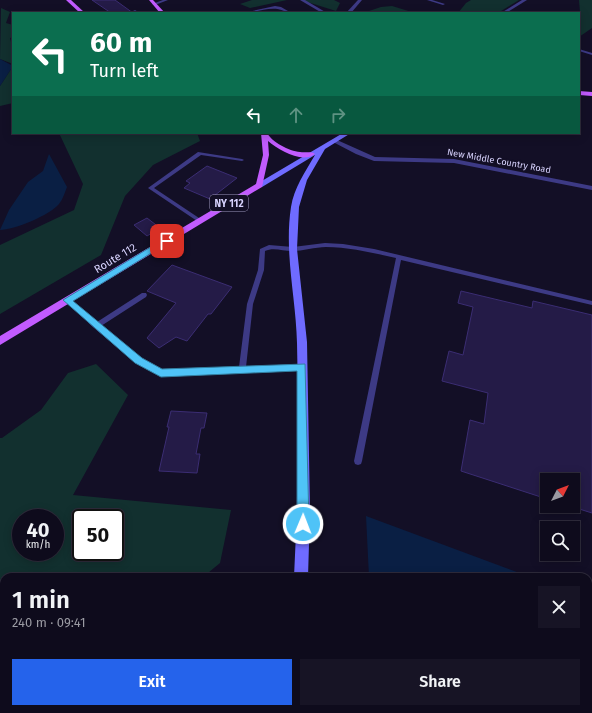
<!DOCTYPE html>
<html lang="en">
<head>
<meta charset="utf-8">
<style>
  body { margin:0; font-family:"Fira Sans",sans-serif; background:#171425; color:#f1f3f6; height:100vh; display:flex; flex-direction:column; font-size:15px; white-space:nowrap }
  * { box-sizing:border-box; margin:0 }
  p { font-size:13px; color:#9b9ba3 }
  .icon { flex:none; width:22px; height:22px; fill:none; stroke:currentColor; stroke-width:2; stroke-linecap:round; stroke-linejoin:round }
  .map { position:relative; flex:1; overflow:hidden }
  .panel { position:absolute; left:0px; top:573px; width:592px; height:140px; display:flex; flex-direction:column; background:#0e0b1c; border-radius:12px 12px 0 0; box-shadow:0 2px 10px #0003,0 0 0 1px #2e2b3b }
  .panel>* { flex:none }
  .top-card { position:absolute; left:12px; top:12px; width:568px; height:122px; border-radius:0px; box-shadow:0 2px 10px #0003,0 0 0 1px #2e2b3b; background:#0b6e4f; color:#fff; overflow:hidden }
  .needle { width:26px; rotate:48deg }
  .tools { position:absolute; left:540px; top:473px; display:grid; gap:8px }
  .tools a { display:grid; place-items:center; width:40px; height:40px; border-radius:0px; background:#0e0b1c; box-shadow:0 2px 10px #0003,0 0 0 1px #2e2b3b; font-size:20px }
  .speed { position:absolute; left:12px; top:509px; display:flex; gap:8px; font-size:20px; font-weight:700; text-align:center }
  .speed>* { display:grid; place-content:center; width:52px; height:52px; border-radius:50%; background:#0e0b1c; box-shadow:0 2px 10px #0003,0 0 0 1px #2e2b3b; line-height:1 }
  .speed small { font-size:10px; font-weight:400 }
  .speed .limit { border:2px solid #111; border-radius:6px; background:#fff; color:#111 }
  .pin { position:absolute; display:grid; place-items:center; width:34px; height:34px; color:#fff; margin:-17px; border-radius:8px; box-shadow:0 2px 6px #0006 }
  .me { position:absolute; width:44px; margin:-22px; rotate:1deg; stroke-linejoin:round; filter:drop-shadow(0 0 3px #0008) }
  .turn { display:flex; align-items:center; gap:14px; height:84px; padding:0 12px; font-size:18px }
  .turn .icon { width:52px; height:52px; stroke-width:2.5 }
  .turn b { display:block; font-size:28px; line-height:34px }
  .lanes { display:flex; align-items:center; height:38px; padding:0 12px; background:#0003; justify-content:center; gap:20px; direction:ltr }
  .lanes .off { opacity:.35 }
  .round { display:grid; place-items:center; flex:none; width:42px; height:42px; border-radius:0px; background:#171425 }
  .summary { display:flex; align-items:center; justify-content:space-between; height:68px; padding:0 12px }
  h1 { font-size:24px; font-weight:600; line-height:30px }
  .button { display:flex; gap:8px; margin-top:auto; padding:8px 12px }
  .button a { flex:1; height:46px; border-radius:0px; background:#2563eb; color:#fff; font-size:16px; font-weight:600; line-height:46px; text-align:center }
  .button a+a { background:#171425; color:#f1f3f6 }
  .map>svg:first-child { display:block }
  .green { fill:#12302f; fill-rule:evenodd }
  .water { fill:#0a1f44 }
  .building { fill:#241b47; stroke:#3b2d73 }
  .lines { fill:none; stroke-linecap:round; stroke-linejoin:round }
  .service { fill:#3d3a85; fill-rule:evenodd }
  .minor { fill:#3d3a85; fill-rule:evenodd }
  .secondary { fill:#6f6bff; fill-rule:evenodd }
  .primary { fill:#c25bff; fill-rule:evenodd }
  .route { fill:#4fc3f7; stroke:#337fa1 }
  .labels { text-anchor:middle; stroke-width:4; stroke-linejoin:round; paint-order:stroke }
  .far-street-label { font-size:9px; fill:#d9d4ff; stroke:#130f26 }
  .shield { fill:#130f26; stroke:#9e99be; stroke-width:1 }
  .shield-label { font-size:10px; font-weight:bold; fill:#d9d4ff }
  .street-label { font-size:11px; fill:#d9d4ff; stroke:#130f26 }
</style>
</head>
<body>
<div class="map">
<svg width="592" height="713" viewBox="0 0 592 713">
  <rect width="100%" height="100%" fill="#130f26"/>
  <g class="green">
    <polygon points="252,0 287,0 250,8 240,4"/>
    <polygon points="301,0 334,0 340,3 336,11"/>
    <polygon points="471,0 519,0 498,13 458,13 466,3"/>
    <polygon points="579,0 592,0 592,28 579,37 578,13 580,12"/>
    <polygon points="392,6 415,13 363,13 381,7"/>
    <polygon points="1,8 10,12 6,23 13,25 13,37 10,38 13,49 13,64 0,59"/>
    <polygon points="13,66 13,103 0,106 0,86"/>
    <polygon points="59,133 197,133 200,141 153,165 125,196 101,255 0,314 0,245 74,210 83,184"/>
    <path d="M96 364 128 395 73 495 231 510 220 563 203 577H4V709H184V713H0V438H2L41 410 68 373ZM21 518H55V552H21ZM81 518H115V552H81Z"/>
  </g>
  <g class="water">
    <polygon points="0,59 13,66 0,86"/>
    <path d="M49 154 67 187C65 192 63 199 59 204 50 215 14 230 0 230L9 210 28 182 43 171Z"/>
    <polygon points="366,516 530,577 369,577"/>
    <polygon points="588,598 592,600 592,713 375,713 375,709 588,709"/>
  </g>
  <g class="building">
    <polygon points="92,0 115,0 133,13 111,13"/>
    <polygon points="207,166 237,178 210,199 184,188 190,183 186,181"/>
    <polygon points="147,218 160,228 147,236 134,225"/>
    <polygon points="172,265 232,287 211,314 208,314 187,341 176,337 159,348 147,338 176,303 147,291"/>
    <polygon points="461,291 532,308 533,301 592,315 592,513 573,507 573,480 547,480 547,499 461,471 470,420 484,424 488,393 442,381 449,351 463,355 473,307 458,303"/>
    <polygon points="171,411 207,413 204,428 201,428 196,454 200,454 197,473 159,471 169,427 167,427"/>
  </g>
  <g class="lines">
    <g class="service">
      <polygon points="163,0 168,0 155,5 152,4"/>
      <polygon points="427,0 432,0 445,4 443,5"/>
      <path d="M275 6 281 7 288 11 286 13H282L284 11C271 5 257 13 243 13Z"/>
      <polygon points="135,10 140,13 136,13 133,11"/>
      <polygon points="579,49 592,53 592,55 579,51"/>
      <polygon points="198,152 242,159 244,160 242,161 201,155 154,188 202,220 203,221 200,223 148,188"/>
      <path d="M325 243 343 244 374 249 592 301V305L401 260 362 461 361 464 358 465 355 464 354 461 396 258C373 253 349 247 326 247 315 247 303 251 292 251 283 251 273 247 265 251L264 270 253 304 246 367 302 364 305 365 306 367 305 369 302 370 161 376 136 363 94 328 64 300 67 298H69L97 322 142 293H146L147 295 146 297 101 326 140 359 162 370 239 367 247 304 258 270 260 249 269 245 293 247Z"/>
    </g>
    <g class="minor">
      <polygon points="300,0 305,0 327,13 322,13"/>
      <polygon points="358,0 362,0 351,13 346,13"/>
      <polygon points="522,0 527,0 506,13 501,13"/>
      <polygon points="333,140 337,140 375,157 454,159 592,186 592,190 454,163 374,161 356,154 333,142"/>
    </g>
    <g class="secondary">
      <path d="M343 133H351L325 149 307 180 299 207 297 249 307 342 310 511 308 577H294C298 499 299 421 297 343 296 298 284 253 291 207 294 188 305 172 315 155L262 187 255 185Z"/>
      <rect x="288" y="709" width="16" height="4"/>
    </g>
    <g class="primary">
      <polygon points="66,0 71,0 85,13 80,13"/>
      <polygon points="149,0 153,0 165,13 160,13"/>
      <polygon points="579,91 592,92 592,96 579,95"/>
      <path d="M261 133H267C272 142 289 151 300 152 305 153 311 151 315 154 302 164 279 150 268 141L269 155 262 187 0 345V336L256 184 263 155Z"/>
    </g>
  </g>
  <polygon class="route" points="164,239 171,241 73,301 142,358 162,369 305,364 309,524 307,528 303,530 299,528 297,524 297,371 161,377 135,363 63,300"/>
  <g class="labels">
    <g class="far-street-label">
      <text transform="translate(499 161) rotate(10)" y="3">New Middle Country Road</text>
    </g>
    <rect class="shield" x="210" y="195" width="38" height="16" rx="3"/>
    <g class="shield-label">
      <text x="229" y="207">NY 112</text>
    </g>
    <g class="street-label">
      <text transform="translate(115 258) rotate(-31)" y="4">Route 112</text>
    </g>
  </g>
</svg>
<div class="tools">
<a><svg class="needle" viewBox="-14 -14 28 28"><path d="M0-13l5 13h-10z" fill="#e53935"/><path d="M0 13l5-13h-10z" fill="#9b9ba3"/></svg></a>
<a><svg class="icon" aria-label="search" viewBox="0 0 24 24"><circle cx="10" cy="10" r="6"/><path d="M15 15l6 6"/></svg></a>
</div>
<div class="speed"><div>40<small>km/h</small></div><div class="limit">50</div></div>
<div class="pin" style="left:167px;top:241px;background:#d93025"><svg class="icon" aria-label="arrive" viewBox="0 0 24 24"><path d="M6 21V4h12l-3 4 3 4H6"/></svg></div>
<svg class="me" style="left:303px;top:524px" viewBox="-20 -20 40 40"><circle r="17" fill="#4fc3f7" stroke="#fff" stroke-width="3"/><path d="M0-11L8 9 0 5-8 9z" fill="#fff"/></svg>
<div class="top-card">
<div class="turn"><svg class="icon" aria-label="left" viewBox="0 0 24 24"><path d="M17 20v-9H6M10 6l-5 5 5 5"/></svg><div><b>60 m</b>Turn left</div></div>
<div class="lanes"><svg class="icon" aria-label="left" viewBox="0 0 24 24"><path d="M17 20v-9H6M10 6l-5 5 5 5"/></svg><svg class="icon off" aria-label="ahead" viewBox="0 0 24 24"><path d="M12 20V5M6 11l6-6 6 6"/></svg><svg class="icon off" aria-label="right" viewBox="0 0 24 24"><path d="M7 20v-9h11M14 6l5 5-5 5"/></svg></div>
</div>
<section class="panel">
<div class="summary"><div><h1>1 min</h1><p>240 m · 09:41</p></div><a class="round"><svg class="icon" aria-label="close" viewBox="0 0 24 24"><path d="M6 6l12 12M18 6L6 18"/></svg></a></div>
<div class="button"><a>Exit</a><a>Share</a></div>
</section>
</div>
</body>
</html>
